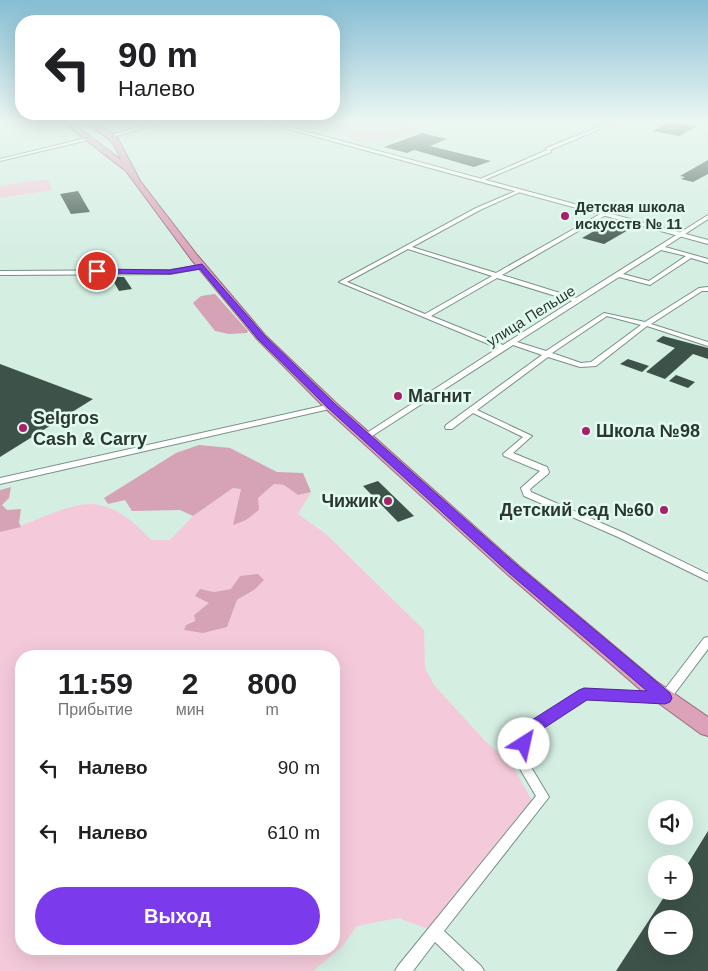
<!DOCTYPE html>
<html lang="ru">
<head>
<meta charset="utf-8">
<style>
  body { margin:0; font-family:Helvetica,sans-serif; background:#f2f2f2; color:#202124; height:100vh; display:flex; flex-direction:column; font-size:19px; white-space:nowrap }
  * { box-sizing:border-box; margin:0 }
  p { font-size:16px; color:#757577 }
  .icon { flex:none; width:28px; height:28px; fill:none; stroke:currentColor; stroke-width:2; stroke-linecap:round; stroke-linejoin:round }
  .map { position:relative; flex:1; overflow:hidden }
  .details { position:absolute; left:15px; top:650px; width:325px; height:305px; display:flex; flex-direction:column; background:#fff; border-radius:20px; box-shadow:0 5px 20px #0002 }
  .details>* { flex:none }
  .guide { position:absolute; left:15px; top:15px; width:325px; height:105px; border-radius:20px; box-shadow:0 5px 20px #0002; background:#fff; color:#202124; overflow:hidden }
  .buttons { position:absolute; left:648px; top:800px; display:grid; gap:10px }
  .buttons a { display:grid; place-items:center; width:45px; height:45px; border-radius:50%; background:#fff; box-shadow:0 5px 20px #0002; font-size:25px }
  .pin { position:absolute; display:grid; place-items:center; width:42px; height:42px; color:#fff; margin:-21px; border:2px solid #fff; border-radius:50%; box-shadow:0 1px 5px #0007 }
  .me { position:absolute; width:55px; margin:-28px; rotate:35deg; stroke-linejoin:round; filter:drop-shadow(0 0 4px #0008) }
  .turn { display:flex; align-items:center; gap:18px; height:105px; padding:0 20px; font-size:22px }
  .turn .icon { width:65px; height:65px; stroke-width:2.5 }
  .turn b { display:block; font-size:35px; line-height:42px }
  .eta { display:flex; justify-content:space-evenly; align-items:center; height:85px; text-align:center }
  .eta b { font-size:30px; font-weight:800; line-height:35px }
  .button { display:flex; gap:10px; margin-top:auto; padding:10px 20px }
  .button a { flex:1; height:58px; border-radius:30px; background:#7c3aed; color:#fff; font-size:20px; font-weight:800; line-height:58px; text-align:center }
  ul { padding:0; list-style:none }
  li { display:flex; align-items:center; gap:15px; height:65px; padding:0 20px }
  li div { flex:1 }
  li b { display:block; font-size:19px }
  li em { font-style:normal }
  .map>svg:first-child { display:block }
  .green { fill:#f4cada; fill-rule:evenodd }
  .forest { fill:#d6a2b6 }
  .building { fill:#3d534a; fill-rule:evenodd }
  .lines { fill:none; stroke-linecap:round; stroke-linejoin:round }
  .minor-casing { stroke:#789086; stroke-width:2 }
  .tertiary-casing { stroke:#789086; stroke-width:2 }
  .trunk-casing { stroke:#9a6d7f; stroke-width:2 }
  .minor { fill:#fff; fill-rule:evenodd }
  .tertiary { fill:#fff; fill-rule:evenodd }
  .trunk { fill:#dca2ba; fill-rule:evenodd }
  .route { fill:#7c3aed; stroke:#51269a }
  .poi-dot { fill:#a72068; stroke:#e1fbf0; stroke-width:2 }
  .labels { text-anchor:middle; stroke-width:5; stroke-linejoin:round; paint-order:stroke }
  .far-poi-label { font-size:15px; font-weight:bold; fill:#2d3732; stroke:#e1fbf0; text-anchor:start }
  .far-street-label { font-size:15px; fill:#2d3732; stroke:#e1fbf0 }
  .poi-label { font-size:18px; font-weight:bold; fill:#2d3732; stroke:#e1fbf0; text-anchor:start }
</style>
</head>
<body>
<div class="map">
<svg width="708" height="971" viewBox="0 0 708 971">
  <rect width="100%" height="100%" fill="#d4eee2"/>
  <g class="green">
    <polygon points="411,122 420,127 417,132 410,135 371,142 292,123"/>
    <polygon points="47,179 53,190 0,198 0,186"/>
    <path d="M274 484 284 485 298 495 311 492 298 514 326 534 424 630 425 668 434 685 485 741 511 763 535 806 434 931 398 918 357 926 342 947 313 971H0V532C29 526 61 505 89 504 113 503 137 524 151 540H170L193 516 233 488 241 489 237 507 258 498ZM231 589 254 590 237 600 227 627 186 625 195 621 194 615 209 603 214 592ZM21 656H334V949H21Z"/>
  </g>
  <g class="forest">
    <polygon points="215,294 248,331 247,333 229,334 215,331 193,303 201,296"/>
    <polygon points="199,445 230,448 277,472 303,473 311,492 298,495 284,485 274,484 258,498 259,510 246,520 233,525 241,489 233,488 193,516 180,510 132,511 125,500 108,504 104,498 176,453"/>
    <polygon points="11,487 9,498 2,505 7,510 21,509 19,523 21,527 0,532 0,490"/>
    <polygon points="258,574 264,580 254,590 237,600 227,627 203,633 184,630 186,625 195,621 194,615 209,603 195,596 200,589 214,592 231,589 240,576"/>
  </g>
  <g class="building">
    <polygon points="669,122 677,122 698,126 679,136 652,131"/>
    <polygon points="422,133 447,139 430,146 491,161 474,167 414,150 407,153 384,147"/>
    <polygon points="708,160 708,174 693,182 681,179 685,177 680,176"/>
    <polygon points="78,191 90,212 71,214 60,194"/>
    <polygon points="608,223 630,229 604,244 582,238"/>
    <polygon points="111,277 124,277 132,289 119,291"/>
    <polygon points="663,336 708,348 708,359 693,354 665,379 646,372 675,348 656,341"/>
    <polygon points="628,359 649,366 642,372 620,364"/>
    <polygon points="0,364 93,399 0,457"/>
    <polygon points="676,375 695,382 688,388 669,381"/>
    <polygon points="378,481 414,516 398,522 363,486"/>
    <path d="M708 831V971H616L668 891H684V870ZM656 919H684V946H656Z"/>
  </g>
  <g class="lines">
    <defs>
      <g id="minor">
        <polygon points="611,122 617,122 550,150 551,152 482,181 478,180 547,150 546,148"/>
        <polygon points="702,122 708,122 708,124 703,123"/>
        <polygon points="87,138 88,140 0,161 0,159"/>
        <path d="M518 190 520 191V192L480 210 412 247 496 273 602 213H606V215L502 275 576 298 708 215V219L665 247 708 259V263L691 258 650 285 619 277 517 342 546 351 604 313 645 322 699 288 708 287V291H702L651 324 708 342V346L647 326 596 366 580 367 548 357 477 410 532 436 513 453 547 467 549 472 548 474 530 489 531 492 624 533 708 574V581L618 537 524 496 521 488 540 471 504 456 503 454 523 437 473 413 452 429H446L445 427 446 425 542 355 513 345 369 438H366L362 436 498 348 339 282 476 208ZM408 249 492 276 425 314 347 282ZM661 250 686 256 649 281 623 274ZM497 278 572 301 503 345 431 316ZM607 316 641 325 591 362 581 363 552 353Z"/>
        <polygon points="202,265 204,266 204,268 170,274 0,275 0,271 170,270"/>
        <polygon points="331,404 335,406 334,408 0,484 0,478"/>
        <polygon points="708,637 708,649 669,701 665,703 586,699 534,733 525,757 549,797 444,931 481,966 484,971 465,971 435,942 413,971 395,971 398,966 536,796 513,757 525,727 580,691 584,689 662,693 704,638"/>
      </g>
      <g id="tertiary">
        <polygon points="157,122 167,122 113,137 110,135"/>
        <polygon points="262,122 271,122 708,240 708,244"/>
      </g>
      <path id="trunk" d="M63 122H71L121 160C111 133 103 136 81 122H91L101 126 117 137 140 181 197 255 265 335 336 403 519 566 656 681 708 717V736L701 734 642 691 507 574 326 409 257 339 191 259 126 171Z"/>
    </defs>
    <use href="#minor" class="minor-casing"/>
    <use href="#tertiary" class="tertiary-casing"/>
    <use href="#trunk" class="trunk-casing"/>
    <use href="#minor" class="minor"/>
    <use href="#tertiary" class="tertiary"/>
    <use href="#trunk" class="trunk"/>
  </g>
  <linearGradient id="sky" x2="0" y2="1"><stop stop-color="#86bed4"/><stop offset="0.47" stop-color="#ecf7f2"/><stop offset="1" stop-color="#ecf7f2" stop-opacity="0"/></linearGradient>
  <rect width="708" height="258" fill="url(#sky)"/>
  <polygon class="route" points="202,264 264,335 335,404 518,566 670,693 672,698 670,702 665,704 587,700 535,734 530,748 524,750 518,748 516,744 524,725 579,690 584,688 647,691 509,573 328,408 258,339 200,269 170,274 97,273 93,271 97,269 170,270"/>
  <g class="poi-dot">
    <circle cx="565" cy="216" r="5"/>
    <circle cx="398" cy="396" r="5"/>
    <circle cx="23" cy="428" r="5"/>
    <circle cx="586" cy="431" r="5"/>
    <circle cx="388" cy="501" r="5"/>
    <circle cx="664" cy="510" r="5"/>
  </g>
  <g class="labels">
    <g class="far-poi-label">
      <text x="575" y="212">Детская школа<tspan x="575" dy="17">искусств № 11</tspan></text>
    </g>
    <g class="far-street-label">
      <text transform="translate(531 316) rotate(-32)" y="5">улица Пельше</text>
    </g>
    <g class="poi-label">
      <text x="408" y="402">Магнит</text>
      <text x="33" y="424">Selgros<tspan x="33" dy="21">Cash &amp; Carry</tspan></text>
      <text x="596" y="437">Школа №98</text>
      <text x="378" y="507" text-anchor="end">Чижик</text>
      <text x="654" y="516" text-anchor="end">Детский сад №60</text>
    </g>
  </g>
</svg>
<div class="buttons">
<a><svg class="icon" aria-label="sound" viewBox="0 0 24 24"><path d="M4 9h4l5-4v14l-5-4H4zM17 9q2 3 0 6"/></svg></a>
<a>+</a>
<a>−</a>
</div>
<div class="pin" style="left:97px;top:271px;background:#d93025"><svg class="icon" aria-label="arrive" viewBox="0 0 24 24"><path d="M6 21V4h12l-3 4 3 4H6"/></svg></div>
<svg class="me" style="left:524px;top:744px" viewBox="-20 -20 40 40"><circle r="19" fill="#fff"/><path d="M0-13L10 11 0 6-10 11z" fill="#7c3aed"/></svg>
<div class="guide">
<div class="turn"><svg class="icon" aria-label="left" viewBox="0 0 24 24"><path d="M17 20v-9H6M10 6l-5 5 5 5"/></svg><div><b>90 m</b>Налево</div></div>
</div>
<section class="details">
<div class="eta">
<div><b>11:59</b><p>Прибытие</p></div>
<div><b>2</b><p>мин</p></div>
<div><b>800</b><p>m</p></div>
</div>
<ul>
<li><svg class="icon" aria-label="left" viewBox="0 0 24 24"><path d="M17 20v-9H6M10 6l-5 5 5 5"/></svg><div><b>Налево</b></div><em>90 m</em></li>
<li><svg class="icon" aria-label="left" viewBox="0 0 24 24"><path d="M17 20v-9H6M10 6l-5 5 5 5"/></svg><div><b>Налево</b></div><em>610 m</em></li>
</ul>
<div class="button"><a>Выход</a></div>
</section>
</div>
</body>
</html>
